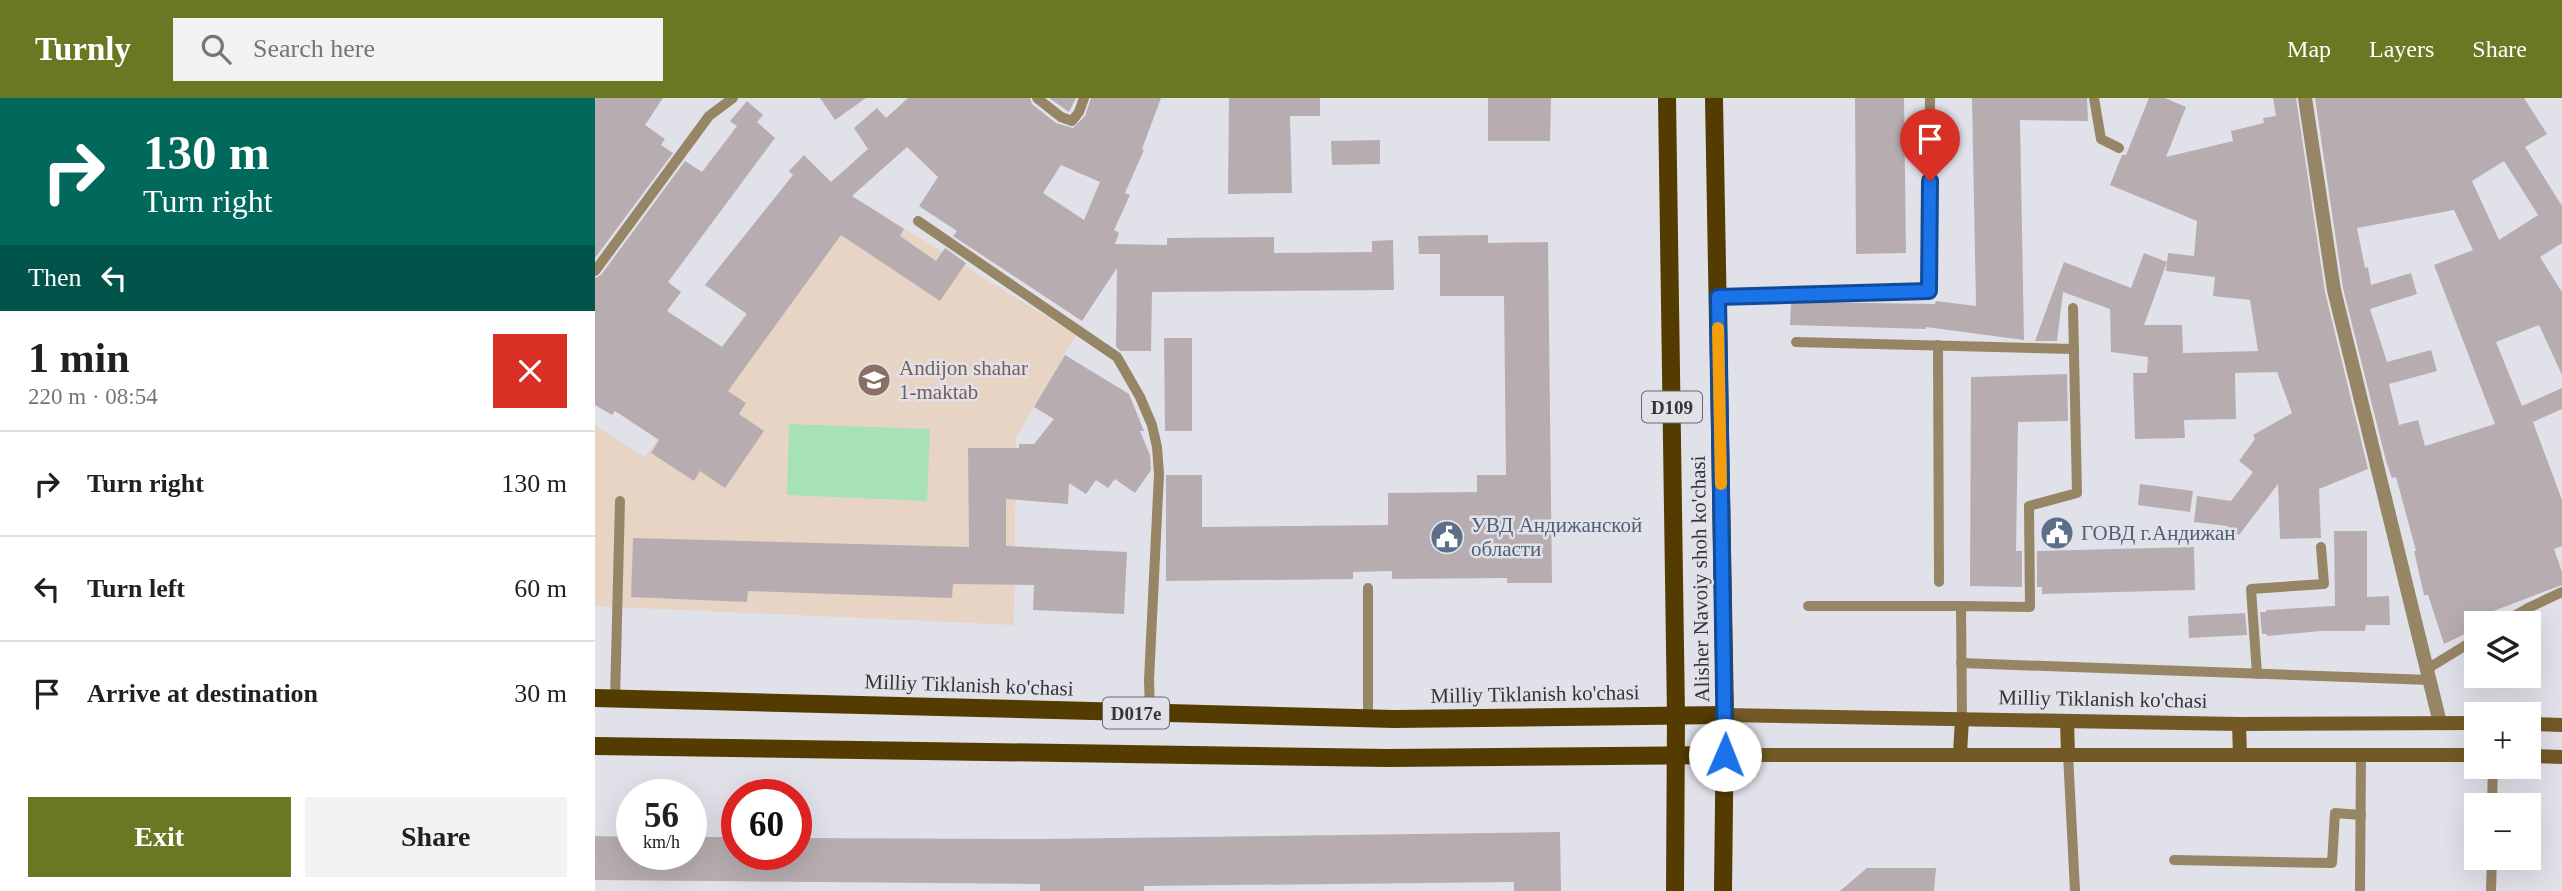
<!DOCTYPE html>
<html lang="en">
<head>
<meta charset="utf-8">
<style>
  body { margin:0; font-family:"Times New Roman",serif; background:#f2f2f2; color:#202124; height:100vh; display:flex; flex-direction:column; font-size:26px; white-space:nowrap }
  * { box-sizing:border-box; margin:0 }
  p { font-size:23px; color:#757577 }
  .icon { flex:none; width:38px; height:38px; fill:none; stroke:currentColor; stroke-width:2; stroke-linecap:round; stroke-linejoin:round }
  .map { position:relative; flex:1; overflow:hidden }
  .side { display:flex; flex-direction:column; background:#fff; width:595px }
  .side>* { flex:none }
  .top-card { background:#00695c; color:#fff; overflow:hidden }
  .tools { position:absolute; left:1869px; top:513px; display:grid; gap:14px }
  .tools a { display:grid; place-items:center; width:77px; height:77px; border-radius:0px; background:#fff; box-shadow:0 7px 28px #0002; font-size:35px }
  .speed { position:absolute; left:21px; top:681px; display:flex; gap:14px; font-size:35px; font-weight:700; text-align:center }
  .speed>* { display:grid; place-content:center; width:91px; height:91px; border-radius:50%; background:#fff; box-shadow:0 7px 28px #0002; line-height:1 }
  .speed small { font-size:18px; font-weight:400 }
  .speed .limit { border:10px solid #d22; background:#fff; color:#111 }
  .pin { position:absolute; display:grid; place-items:center; width:60px; height:60px; color:#fff; margin:-72px -30px; border-radius:50% 50% 50% 0; rotate:-45deg; box-shadow:0 0 7px #0007 }
  .pin .icon { rotate:45deg }
  .me { position:absolute; width:77px; margin:-38px; rotate:1deg; stroke-linejoin:round; filter:drop-shadow(0 0 5px #0008) }
  .turn { display:flex; align-items:center; gap:24px; height:147px; padding:0 28px; font-size:32px }
  .turn .icon { width:91px; height:91px; stroke-width:2.5 }
  .turn b { display:block; font-size:49px; line-height:60px }
  .then { display:flex; align-items:center; height:66px; padding:0 28px; background:#0003; gap:14px; font-size:26px }
  .round { display:grid; place-items:center; flex:none; width:74px; height:74px; border-radius:0px; background:#f2f2f2 }
  .headline { display:flex; align-items:center; justify-content:space-between; height:119px; padding:0 28px }
  h1 { font-size:42px; font-weight:700; line-height:52px }
  .primary-button { display:flex; gap:14px; margin-top:auto; padding:14px 28px }
  .primary-button a { flex:1; height:80px; border-radius:0px; background:#6a7723; color:#fff; font-size:28px; font-weight:700; line-height:80px; text-align:center }
  .primary-button a+a { background:#f2f2f2; color:#202124 }
  ul { padding:0; list-style:none }
  li { display:flex; align-items:center; gap:21px; height:105px; padding:0 28px; border-top:2px solid #e0e0e0 }
  li div { flex:1 }
  li b { display:block; font-size:26px }
  li em { font-style:normal }
  header { display:flex; align-items:center; gap:42px; box-sizing:border-box; height:98px; padding:0 35px; background:#6a7723; color:#fff }
  header strong { font-size:33px }
  nav { display:flex; gap:38px; margin-inline-start:auto; font-size:24px }
  .search { width:490px; height:63px; background:#f2f2f2; display:flex; align-items:center; gap:18px; box-sizing:border-box; padding:0 24px; border-radius:0px; color:#757577; font-size:26px }
  main { display:flex; flex:1; min-height:0 }
  .map>svg:first-child { display:block }
  .education { fill:#e8d4c5 }
  .garden { fill:#a7e2b7 }
  .building { fill:#b7adb0; fill-rule:evenodd }
  .lines { fill:none; stroke-linecap:round; stroke-linejoin:round }
  .lane { stroke:#978665; stroke-width:10 }
  .street { stroke:#978665; stroke-width:14 }
  .secondary { stroke:#735926; stroke-width:14 }
  .primary { stroke:#543b00; stroke-width:18 }
  .route-casing { stroke:#114b97; stroke-width:18 }
  .route { stroke:#1a73e8; stroke-width:12 }
  .slow { stroke:#f59e0b; stroke-width:12 }
  .labels { text-anchor:middle; stroke-width:5; stroke-linejoin:round; paint-order:stroke }
  .shield { fill:#e1e1ea; stroke:#68686d; stroke-width:2 }
  .shield-label { font-size:19px; font-weight:bold; fill:#343438 }
  .education-label { font-size:21px; fill:#785e54; stroke:#e1e1ea; text-anchor:start }
  .service-label { font-size:21px; fill:#4e5e75; stroke:#e1e1ea; text-anchor:start }
  .street-label { font-size:21px; fill:#343438; stroke:#e1e1ea }
</style>
</head>
<body>
<header>
<strong>Turnly</strong>
<div class="search"><svg class="icon" aria-label="search" viewBox="0 0 24 24"><circle cx="10" cy="10" r="6"/><path d="M15 15l6 6"/></svg>Search here</div>
<nav><a>Map</a><a>Layers</a><a>Share</a></nav>
</header>
<main>
<section class="side">
<div class="top-card">
<div class="turn"><svg class="icon" aria-label="right" viewBox="0 0 24 24"><path d="M7 20v-9h11M14 6l5 5-5 5"/></svg><div><b>130 m</b>Turn right</div></div>
<div class="then">Then<svg class="icon" aria-label="left" viewBox="0 0 24 24"><path d="M17 20v-9H6M10 6l-5 5 5 5"/></svg></div>
</div>
<div class="headline"><div><h1>1 min</h1><p>220 m · 08:54</p></div><a class="round" style="background:#d93025;color:#fff"><svg class="icon" aria-label="close" viewBox="0 0 24 24"><path d="M6 6l12 12M18 6L6 18"/></svg></a></div>
<ul>
<li><svg class="icon" aria-label="right" viewBox="0 0 24 24"><path d="M7 20v-9h11M14 6l5 5-5 5"/></svg><div><b>Turn right</b></div><em>130 m</em></li>
<li><svg class="icon" aria-label="left" viewBox="0 0 24 24"><path d="M17 20v-9H6M10 6l-5 5 5 5"/></svg><div><b>Turn left</b></div><em>60 m</em></li>
<li><svg class="icon" aria-label="arrive" viewBox="0 0 24 24"><path d="M6 21V4h12l-3 4 3 4H6"/></svg><div><b>Arrive at destination</b></div><em>30 m</em></li>
</ul>
<div class="primary-button"><a>Exit</a><a>Share</a></div>
</section>
<div class="map">
<svg width="1967" height="793" viewBox="0 0 1967 793">
  <rect width="100%" height="100%" fill="#e1e1ea"/>
  <polygon class="education" points="272,107 481,237 421,340 419,527 0,508 0,327 50,359 209,132 232,126 251,138"/>
  <polygon class="garden" points="194,326 335,331 332,403 192,397"/>
  <g class="building">
    <polygon points="0,0 68,0 50,27 70,41 66,47 78,55 0,160"/>
    <polygon points="225,0 271,0 240,22"/>
    <path d="M313 0H435L437 6 461 25 478 30 490 18 496 0H566L547 51 549 52 530 95 535 97 519 132 524 135 520 146 572 147V140L679 139V155L777 154V143L798 142 799 192 557 194 556 253H526L521 249 522 170 487 223 358 138 362 133 324 108 343 79 312 49 257 98 309 131 305 138 341 163 350 150 371 165 345 203 246 137 133 293 151 305 144 316 169 333 130 390 105 373 99 383 56 355 64 342 20 313 17 317 0 307V180L6 177 90 63 107 74 142 28 135 23 152 3 168 17 162 24 180 40 73 184 86 194 72 213 127 249 152 216 110 187 198 77 194 73 209 57 236 84 273 51 259 30 282 10 291 20ZM466 67 505 84 489 122 448 95Z"/>
    <polygon points="454,0 481,0 474,14"/>
    <polygon points="634,0 725,0 725,18 695,18 697,95 633,96"/>
    <polygon points="893,0 956,0 955,43 893,43"/>
    <polygon points="1260,0 1309,0 1311,155 1261,156"/>
    <polygon points="1377,0 1492,0 1493,23 1425,22 1429,242 1331,229 1331,231 1195,227 1196,204 1340,206 1341,203 1381,208"/>
    <polygon points="1554,0 1570,0 1591,9 1571,59 1638,43 1636,33 1669,25 1668,20 1681,18 1678,0 1701,0 1730,194 1773,371 1724,391 1726,440 1685,441 1683,386 1644,437 1632,428 1599,424 1602,398 1636,403 1658,374 1644,363 1660,341 1658,337 1697,315 1682,274 1640,275 1641,321 1589,322 1590,340 1540,341 1538,275 1552,275 1553,259 1516,254 1515,211 1468,194 1462,243 1440,243 1469,164 1536,190 1549,155 1572,164 1549,227 1587,227 1588,255 1663,253 1655,202 1618,198 1620,179 1571,173 1573,155 1599,158 1602,123 1515,87 1527,57 1531,57"/>
    <path d="M1720 0H1929L1952 36 1930 49 1967 108V145L1945 159 1967 194V277L1944 227 1901 244 1927 308 1967 290V311L1938 324 1967 402V448L1959 451 1967 474V487L1872 523 1876 533 1849 546 1833 497H1829L1819 453H1821L1801 379 1797 380 1791 363 1748 190ZM1909 63 1943 117 1904 142 1877 83ZM1859 112 1878 152 1839 167 1900 326 1830 348 1823 322 1804 327 1794 286 1842 273 1836 252 1792 264 1775 211 1822 196 1816 175 1776 187 1773 169 1770 170 1762 130Z"/>
    <polygon points="785,42 785,66 737,67 736,43"/>
    <polygon points="893,137 893,145 953,144 957,485 912,485 912,480 797,481 797,473 758,474 758,481 571,483 571,377 607,377 607,429 793,427 793,395 882,394 882,377 911,377 909,198 845,198 845,156 824,156 823,138"/>
    <polygon points="569,240 597,240 597,333 570,333"/>
    <polygon points="470,257 534,296 549,333 545,333 555,357 556,372 540,395 520,381 513,390 501,382 491,396 474,385 473,406 411,401 411,448 532,454 529,516 438,512 439,487 358,486 357,500 153,493 152,504 36,499 38,440 374,449 373,350 424,350 424,346 439,346 459,321 439,309"/>
    <polygon points="1472,276 1473,323 1423,324 1421,453 1427,453 1427,489 1375,488 1376,279"/>
    <polygon points="1545,386 1598,393 1595,414 1543,407"/>
    <polygon points="1739,433 1772,433 1772,499 1794,498 1795,527 1771,527 1770,533 1726,533 1672,538 1672,536 1667,536 1665,514 1671,514 1671,512 1740,508"/>
    <polygon points="1599,449 1600,492 1447,496 1447,489 1442,489 1442,453"/>
    <polygon points="1650,515 1652,537 1594,540 1593,518"/>
    <polygon points="965,734 966,793 919,793 919,784 549,788 549,793 445,793 445,786 0,782 0,738 37,739 37,756 96,756 96,739 142,739 142,756 201,756 201,740 445,741"/>
    <polygon points="1272,770 1341,770 1339,793 1245,793"/>
  </g>
  <g class="lines">
    <g class="lane">
      <polyline points="442,0 466,19 477,23 484,14 489,0"/>
      <polyline points="1499,0 1506,41 1524,50"/>
      <polyline points="323,123 522,259 545,299 557,327 562,349 564,376 554,582 555,615"/>
      <polyline points="0,173 114,18 138,0"/>
      <polyline points="1123,199 1334,193 1335,0"/>
      <polyline points="1201,244 1479,251"/>
      <polyline points="1343,247 1344,484"/>
      <polyline points="773,490 773,621"/>
      <polyline points="1213,508 1366,508"/>
      <polyline points="1907,525 1933,510 1967,494"/>
      <polyline points="1366,565 1835,582"/>
      <polyline points="1832,571 1881,541"/>
      <polyline points="1662,576 1656,491 1729,486 1726,449"/>
      <polyline points="20,601 25,403"/>
      <polyline points="1367,621 1366,508 1435,509 1434,408 1482,395 1478,210"/>
      <polyline points="1473,656 1480,793"/>
      <polyline points="1897,707 1898,668"/>
      <polyline points="1579,762 1737,765 1740,715 1766,717"/>
      <polyline points="1765,793 1766,657"/>
      <polyline points="1896,793 1897,760"/>
    </g>
    <polyline class="street" points="1710,0 1739,192 1845,625"/>
    <g class="secondary">
      <polyline points="1130,617 1644,626 1881,625"/>
      <polyline points="1472,623 1473,656"/>
      <polyline points="1644,626 1645,657"/>
      <polyline points="1934,626 1967,627"/>
      <polyline points="1365,655 1367,621"/>
      <polyline points="1130,657 1881,657"/>
      <polyline points="1934,658 1967,659"/>
    </g>
    <g class="primary">
      <polyline points="1072,0 1081,617 1080,793"/>
      <polyline points="1119,0 1130,617 1128,793"/>
      <polyline points="0,600 799,621 1130,617"/>
      <polyline points="0,648 793,660 1130,657"/>
    </g>
  </g>
  <g class="lines">
    <defs>
      <polyline id="route" points="1130,657 1123,199 1334,193 1335,83"/>
    </defs>
    <use href="#route" class="route-casing"/>
    <use href="#route" class="route"/>
    <polyline class="slow" points="1123,230 1126,386"/>
  </g>
  <defs>
    <symbol id="school-disc" viewBox="-11 -11 22 22"><circle r="9.5" fill="#8d6e63" stroke="#e1e1ea"/><path d="M0-5L7-2L0 1L-7-2ZM-4 1L0 2.5L4 1V4Q0 6-4 4Z" fill="#fff"/></symbol>
    <symbol id="civic-disc" viewBox="-11 -11 22 22"><circle r="9.5" fill="#5c6f8a" stroke="#e1e1ea"/><path d="M-.6-6.5H3V-4.5H.6V-3L4-1V1h2V6H-6V1h2V-1L-.6-3ZM-1.2 2.5V6h2.4V2.5Z" fill="#fff"/></symbol>
  </defs>
  <g fill-rule="evenodd">
    <use href="#school-disc" x="260" y="263" width="38" height="38"/>
    <use href="#civic-disc" x="1443" y="416" width="38" height="38"/>
    <use href="#civic-disc" x="833" y="420" width="38" height="38"/>
  </g>
  <g class="labels">
    <g class="shield">
      <rect x="1047" y="293.5" width="60" height="31" rx="5"/>
      <rect x="508" y="599.5" width="66" height="31" rx="5"/>
    </g>
    <g class="shield-label">
      <text x="1077" y="316">D109</text>
      <text x="541" y="622">D017e</text>
    </g>
    <g class="education-label">
      <text x="304" y="277">Andijon shahar<tspan x="304" dy="24">1-maktab</tspan></text>
    </g>
    <g class="service-label">
      <text x="876" y="434">УВД Андижанской<tspan x="876" dy="24">области</tspan></text>
      <text x="1486" y="442">ГОВД г.Андижан</text>
    </g>
    <g class="street-label">
      <text transform="translate(1105 481) rotate(-91)" y="7">Alisher Navoiy shoh ko'chasi</text>
      <text transform="translate(374 587) rotate(2)" y="7">Milliy Tiklanish ko'chasi</text>
      <text transform="translate(940 596) rotate(-1)" y="7">Milliy Tiklanish ko'chasi</text>
      <text transform="translate(1508 601) rotate(1)" y="7">Milliy Tiklanish ko'chasi</text>
    </g>
  </g>
</svg>
<div class="tools">
<a><svg class="icon" aria-label="layers" viewBox="0 0 24 24"><path d="M12 4l9 5-9 5-9-5zM3 14l9 5 9-5"/></svg></a>
<a>+</a>
<a>−</a>
</div>
<div class="speed"><div>56<small>km/h</small></div><div class="limit">60</div></div>
<div class="pin" style="left:1335px;top:83px;background:#d93025"><svg class="icon" aria-label="arrive" viewBox="0 0 24 24"><path d="M6 21V4h12l-3 4 3 4H6"/></svg></div>
<svg class="me" style="left:1130px;top:657px" viewBox="-20 -20 40 40"><circle r="19" fill="#fff"/><path d="M0-13L10 11 0 6-10 11z" fill="#1a73e8"/></svg>
</div>
</main>
</body>
</html>
